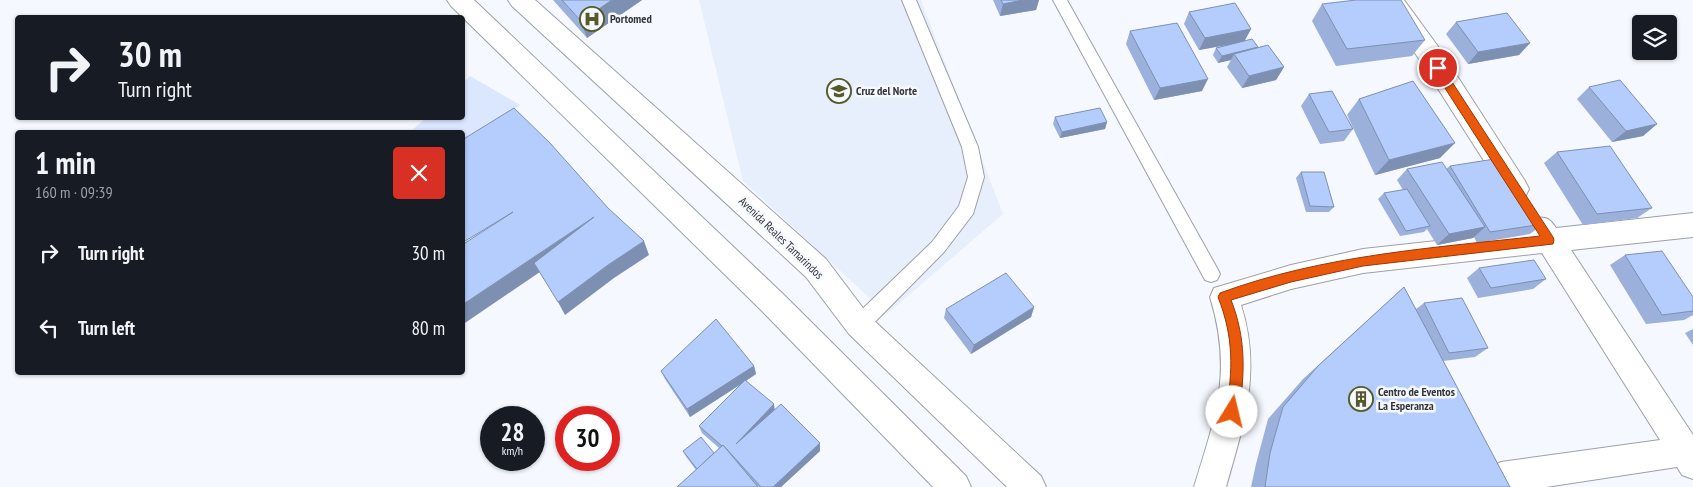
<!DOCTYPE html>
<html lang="en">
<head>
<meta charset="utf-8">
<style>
  body { margin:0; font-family:"PT Sans Narrow",sans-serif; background:#242831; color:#f1f3f6; height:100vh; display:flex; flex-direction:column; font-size:19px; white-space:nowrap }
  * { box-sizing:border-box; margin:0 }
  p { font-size:16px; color:#9ea1a6 }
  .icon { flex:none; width:28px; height:28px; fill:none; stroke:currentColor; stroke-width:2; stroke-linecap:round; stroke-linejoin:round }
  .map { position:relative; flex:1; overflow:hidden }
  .sheet { position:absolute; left:15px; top:130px; width:450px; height:245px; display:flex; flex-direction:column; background:#171b24; border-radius:5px; box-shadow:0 1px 4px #0004 }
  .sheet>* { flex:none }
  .guide { position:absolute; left:15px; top:15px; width:450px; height:105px; border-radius:5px; box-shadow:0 1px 4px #0004; background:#171b24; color:#f1f3f6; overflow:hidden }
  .controls { position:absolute; left:1632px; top:15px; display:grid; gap:10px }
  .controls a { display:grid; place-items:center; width:45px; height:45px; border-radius:5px; background:#171b24; box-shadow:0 1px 4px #0004; font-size:25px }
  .speed { position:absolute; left:480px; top:406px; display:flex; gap:10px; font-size:25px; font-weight:700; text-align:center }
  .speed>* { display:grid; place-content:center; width:65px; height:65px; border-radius:50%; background:#171b24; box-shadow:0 1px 4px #0004; line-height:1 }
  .speed small { font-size:12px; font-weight:400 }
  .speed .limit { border:8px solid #d22; background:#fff; color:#111 }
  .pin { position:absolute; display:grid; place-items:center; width:42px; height:42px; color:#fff; margin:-21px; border:2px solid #fff; border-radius:50%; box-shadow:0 1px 5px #0007 }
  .me { position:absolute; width:55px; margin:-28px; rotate:9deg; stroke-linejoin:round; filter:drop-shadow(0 0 4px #0008) }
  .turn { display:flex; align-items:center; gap:18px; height:105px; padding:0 20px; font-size:22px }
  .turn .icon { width:65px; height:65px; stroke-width:2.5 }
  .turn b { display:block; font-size:35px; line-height:42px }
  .round { display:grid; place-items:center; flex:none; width:52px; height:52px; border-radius:5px; background:#242831 }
  .head { display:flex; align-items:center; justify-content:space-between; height:85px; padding:0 20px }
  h1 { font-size:30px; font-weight:700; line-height:38px }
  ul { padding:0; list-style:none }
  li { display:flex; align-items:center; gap:15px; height:75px; padding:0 20px }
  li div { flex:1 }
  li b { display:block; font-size:19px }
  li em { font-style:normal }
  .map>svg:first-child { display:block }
  .built { fill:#e7effd }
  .green { fill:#dbe7ff }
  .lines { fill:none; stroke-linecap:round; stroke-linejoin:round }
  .lane-casing { stroke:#9da0a7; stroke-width:2 }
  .street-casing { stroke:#9da0a7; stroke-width:2 }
  .secondary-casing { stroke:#9da0a7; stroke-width:2 }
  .lane { fill:#fff; fill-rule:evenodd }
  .street { fill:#fff; fill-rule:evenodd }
  .secondary { fill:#fff; fill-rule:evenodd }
  .wall { fill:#9bb0da }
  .shaded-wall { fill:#7e90b1 }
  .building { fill:#b4cdfd; stroke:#7e90b1 }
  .route { fill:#ea580c; stroke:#983908 }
  .labels { text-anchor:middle; stroke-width:5; stroke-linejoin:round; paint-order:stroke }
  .poi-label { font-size:12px; font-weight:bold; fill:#353639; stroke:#f5f8fe; text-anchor:start }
  .street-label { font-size:12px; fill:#353639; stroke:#f5f8fe }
</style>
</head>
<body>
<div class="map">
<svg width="1693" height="487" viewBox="0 0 1693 487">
  <rect width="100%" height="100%" fill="#f5f8fe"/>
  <polygon class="built" points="699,0 921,0 1003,214 887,314 743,181"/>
  <polygon class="green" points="470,76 520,105 463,145 462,132 410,132 426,118 462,118 463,83"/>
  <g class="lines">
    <defs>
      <g id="lane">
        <polygon points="902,0 916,0 978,147 984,177 973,214 944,252 866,331 859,333 852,331 850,325 852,319 932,242 959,206 968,177 962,147"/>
        <polygon points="1053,0 1067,0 1217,268 1220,274 1217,280 1211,282 1205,280"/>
      </g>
      <g id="street">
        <polygon points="1379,0 1404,0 1437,45 1525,181 1529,189 1525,197 1516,200 1507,197 1419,59"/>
        <path d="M1693 213V237L1571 250 1693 435V479L1682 475 1677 467 1546 487H1489L1485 478 1490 467 1501 462 1660 440 1542 253 1363 273 1291 289 1241 305C1262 370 1244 424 1226 487H1194C1216 415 1233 372 1210 297L1214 288 1291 265 1363 249 1529 231 1527 228 1531 220C1543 215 1549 217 1556 228Z"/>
      </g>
      <g id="secondary">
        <polygon points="447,0 474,0 782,293 966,476 971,487 933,487 762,311 451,6"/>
        <polygon points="508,0 535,0 826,259 869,316 1041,476 1046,487 1007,487 849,334 806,277 512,6"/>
      </g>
    </defs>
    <use href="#lane" class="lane-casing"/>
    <use href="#street" class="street-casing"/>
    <use href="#secondary" class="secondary-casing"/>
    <use href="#lane" class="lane"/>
    <use href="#street" class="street"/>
    <use href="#secondary" class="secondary"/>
  </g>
  <g class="wall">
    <polygon points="553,0 642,0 587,38"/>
    <polygon points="993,0 1039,0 1036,10 1000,16"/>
    <polygon points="1322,4 1425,40 1412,56 1336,66 1312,21"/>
    <polygon points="1189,12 1251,29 1244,41 1257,48 1284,67 1276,80 1242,88 1227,67 1231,60 1218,63 1213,55 1216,48 1231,44 1199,50 1184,24"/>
    <polygon points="1456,22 1530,43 1519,55 1468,64 1446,34"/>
    <polygon points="1130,31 1202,91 1154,100 1126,44"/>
    <polygon points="1589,87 1657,124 1643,136 1612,142 1577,99"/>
    <polygon points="1309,94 1353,129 1344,141 1320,144 1301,106"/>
    <polygon points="1359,99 1440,158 1375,175 1347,115"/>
    <polygon points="1055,117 1107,122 1105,129 1060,138 1053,124"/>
    <polygon points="1557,152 1652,208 1637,218 1583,225 1544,163"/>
    <polygon points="1450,166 1543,224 1530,234 1477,243 1474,237 1473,238 1437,245 1427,229 1424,232 1400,236 1378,199 1384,193 1403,190 1397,180 1407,169 1446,169"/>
    <polygon points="1301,172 1334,207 1329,212 1306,212 1296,178"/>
    <polygon points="1625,255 1693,297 1693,315 1684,320 1646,324 1610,265"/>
    <polygon points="1479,268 1546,279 1533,289 1478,298 1467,278"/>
    <polygon points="1404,287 1416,309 1424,303 1488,348 1475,357 1443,361 1510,487 1251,487 1256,464 1268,419 1303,379"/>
    <polygon points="1034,307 1031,317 971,354 944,318 946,309"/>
    <polygon points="1693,329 1693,345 1685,333"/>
    <polygon points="754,366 756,374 746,381 775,410 820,443 820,451 781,487 677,487 696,470 685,455 683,451 714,453 719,448 702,433 699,426 740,385 690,417 665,379 661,371"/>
  </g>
  <g class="shaded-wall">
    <polygon points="612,0 642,0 587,38 581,21"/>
    <polygon points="1023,0 1039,0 1036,10 1000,16 1003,4"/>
    <polygon points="1251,29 1244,42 1199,50 1205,38"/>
    <polygon points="1530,43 1519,55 1468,64 1478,52"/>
    <polygon points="1258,47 1254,54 1234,54 1231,60 1218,63 1222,56"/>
    <polygon points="1284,67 1276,80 1242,88 1249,76"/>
    <polygon points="1208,79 1202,91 1154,100 1160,88"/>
    <polygon points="1107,122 1105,129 1060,138 1062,132"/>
    <polygon points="1657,124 1643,136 1612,142 1626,131"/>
    <polygon points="1455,143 1440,158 1375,175 1389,160"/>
    <polygon points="594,217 600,231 462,325 462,305"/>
    <polygon points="1485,227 1473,238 1437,245 1449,234"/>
    <polygon points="644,241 649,255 614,278 565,315 558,302 608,265"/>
    <polygon points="1034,307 1031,317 971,354 974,345"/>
    <polygon points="754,366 756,374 690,417 687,409"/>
    <polygon points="774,404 775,412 736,444"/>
    <polygon points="820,443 820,451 781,487 773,487"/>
  </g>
  <g class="building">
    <polygon points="562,0 612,0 581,21"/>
    <polygon points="1001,0 1023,0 1003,4"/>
    <polygon points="1356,0 1401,0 1425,40 1347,49 1322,4"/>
    <polygon points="1235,3 1251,29 1205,38 1189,12"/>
    <polygon points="1507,13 1530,43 1478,52 1456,22"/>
    <polygon points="1177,23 1208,79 1160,88 1130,31"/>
    <polygon points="1252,39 1258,47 1222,56 1216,48"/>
    <polygon points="1268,45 1284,67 1249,76 1234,54"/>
    <polygon points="1620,80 1657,124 1626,131 1589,87"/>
    <polygon points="1413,81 1455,143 1389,160 1359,99"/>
    <polygon points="1332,91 1353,129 1329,132 1309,94"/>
    <polygon points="514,108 550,143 608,208 644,241 608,265 558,302 534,263 594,217 462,305 462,245 513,212 462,243 462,140"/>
    <polygon points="1100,108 1107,122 1062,132 1055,117"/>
    <polygon points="1610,146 1652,208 1597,214 1557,152"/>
    <polygon points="1501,158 1543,224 1490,232 1450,166"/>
    <polygon points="1442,162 1485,227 1449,234 1407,169"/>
    <polygon points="1301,172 1324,172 1334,207 1310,206"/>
    <polygon points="1407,189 1430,226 1406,231 1384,193"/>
    <polygon points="1662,251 1693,297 1693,311 1662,315 1625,255"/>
    <polygon points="1534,260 1546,279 1491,288 1479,268"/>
    <polygon points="1006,273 1034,307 974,345 946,309"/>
    <polygon points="1404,287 1510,487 1265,487 1270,453 1283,407 1318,366"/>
    <polygon points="1462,298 1488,348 1449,353 1424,303"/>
    <polygon points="716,319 754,366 687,409 661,371"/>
    <polygon points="745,380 774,404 736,444 781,404 820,443 773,487 761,487 723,445 722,446 699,426"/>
    <polygon points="701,437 714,453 697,469 683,451"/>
    <polygon points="723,445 758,487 677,487"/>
  </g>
  <path class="route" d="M1438 64 1441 65 1553 237 1554 240 1553 244 1363 266 1291 282 1231 300C1246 338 1245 372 1239 412L1237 416 1232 418 1228 416 1226 412C1233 369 1234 338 1218 297L1220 293C1323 255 1432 248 1540 236L1434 71 1433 68Z"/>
  <defs>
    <symbol id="hospital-ring" viewBox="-11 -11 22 22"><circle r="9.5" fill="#f5f8fe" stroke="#555a28" stroke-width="1.5"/><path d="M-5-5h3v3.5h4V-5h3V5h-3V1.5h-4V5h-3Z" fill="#555a28"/></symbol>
    <symbol id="school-ring" viewBox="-11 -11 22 22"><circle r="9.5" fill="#f5f8fe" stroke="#555a28" stroke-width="1.5"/><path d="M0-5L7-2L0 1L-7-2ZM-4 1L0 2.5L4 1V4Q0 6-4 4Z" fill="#555a28"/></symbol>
    <symbol id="building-ring" viewBox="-11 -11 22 22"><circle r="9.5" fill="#f5f8fe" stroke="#555a28" stroke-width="1.5"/><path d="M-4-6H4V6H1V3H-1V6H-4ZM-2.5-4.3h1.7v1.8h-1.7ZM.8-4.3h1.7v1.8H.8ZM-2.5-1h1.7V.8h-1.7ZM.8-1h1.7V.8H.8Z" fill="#555a28"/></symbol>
  </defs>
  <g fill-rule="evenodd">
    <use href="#hospital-ring" x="578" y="5" width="28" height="28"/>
    <use href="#school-ring" x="825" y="77" width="28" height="28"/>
    <use href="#building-ring" x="1347" y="385" width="28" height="28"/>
  </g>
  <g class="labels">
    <g class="poi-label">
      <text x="610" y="23">Portomed</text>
      <text x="856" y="95">Cruz del Norte</text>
      <text x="1378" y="396">Centro de Eventos<tspan x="1378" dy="14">La Esperanza</tspan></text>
    </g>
    <g class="street-label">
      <text transform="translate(781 238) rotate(44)" y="4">Avenida Reales Tamarindos</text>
    </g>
  </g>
</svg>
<div class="controls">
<a><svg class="icon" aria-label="layers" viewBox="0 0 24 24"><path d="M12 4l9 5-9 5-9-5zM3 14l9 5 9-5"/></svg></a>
</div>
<div class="speed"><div>28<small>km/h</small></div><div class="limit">30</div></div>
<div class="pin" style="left:1438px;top:68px;background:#d93025"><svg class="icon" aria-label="arrive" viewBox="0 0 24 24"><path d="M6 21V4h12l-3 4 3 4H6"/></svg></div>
<svg class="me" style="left:1232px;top:412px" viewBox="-20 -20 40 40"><circle r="19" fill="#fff"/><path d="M0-13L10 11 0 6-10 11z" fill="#ea580c"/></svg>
<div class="guide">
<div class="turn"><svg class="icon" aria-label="right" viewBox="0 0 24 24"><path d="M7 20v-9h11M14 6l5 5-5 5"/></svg><div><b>30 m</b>Turn right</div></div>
</div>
<section class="sheet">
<div class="head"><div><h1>1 min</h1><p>160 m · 09:39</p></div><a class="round" style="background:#d93025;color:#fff"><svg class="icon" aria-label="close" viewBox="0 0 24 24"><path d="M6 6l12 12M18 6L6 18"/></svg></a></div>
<ul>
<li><svg class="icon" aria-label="right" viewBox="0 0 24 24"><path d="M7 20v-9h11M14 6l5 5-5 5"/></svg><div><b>Turn right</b></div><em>30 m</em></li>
<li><svg class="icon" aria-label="left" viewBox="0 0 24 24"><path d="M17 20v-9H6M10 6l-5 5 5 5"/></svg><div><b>Turn left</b></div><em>80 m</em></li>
</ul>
</section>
</div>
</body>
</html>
